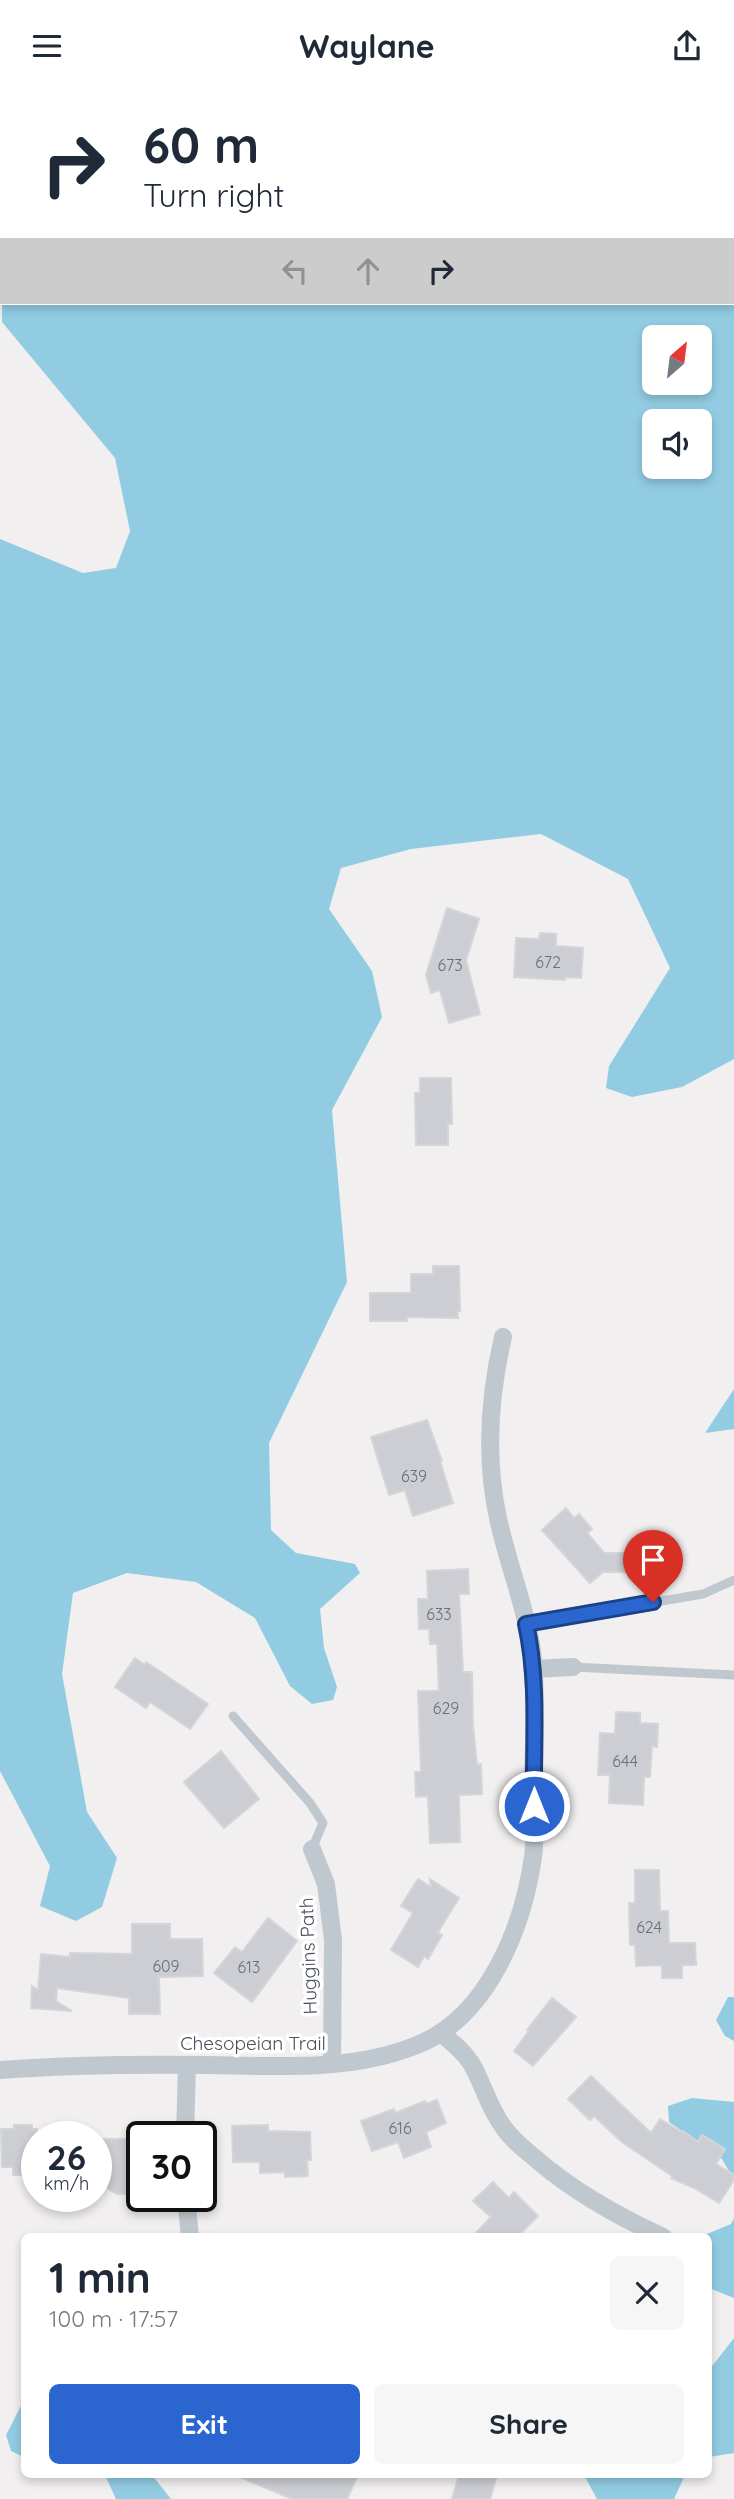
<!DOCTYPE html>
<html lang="en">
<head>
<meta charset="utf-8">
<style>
  body { margin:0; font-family:Quicksand,sans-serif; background:#f6f6f7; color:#1f2937; height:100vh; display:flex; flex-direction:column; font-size:26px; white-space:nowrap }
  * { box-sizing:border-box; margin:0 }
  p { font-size:23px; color:#747a83 }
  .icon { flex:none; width:38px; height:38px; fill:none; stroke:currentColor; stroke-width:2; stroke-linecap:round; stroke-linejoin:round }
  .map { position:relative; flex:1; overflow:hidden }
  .details { position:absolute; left:21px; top:2142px; width:691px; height:245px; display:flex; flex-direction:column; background:#fff; border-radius:10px; box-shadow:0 4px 10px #0003 }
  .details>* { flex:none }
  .top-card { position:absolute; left:0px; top:0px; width:735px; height:214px; box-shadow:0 4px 10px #0003; background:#fff; color:#1f2937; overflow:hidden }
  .needle { width:46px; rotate:28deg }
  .fabs { position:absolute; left:642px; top:234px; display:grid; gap:14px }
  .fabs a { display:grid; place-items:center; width:70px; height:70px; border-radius:10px; background:#fff; box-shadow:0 4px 10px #0003; font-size:35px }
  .speed { position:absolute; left:21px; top:2030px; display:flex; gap:14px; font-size:35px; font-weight:700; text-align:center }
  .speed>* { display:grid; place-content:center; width:91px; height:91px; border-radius:50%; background:#fff; box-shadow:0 4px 10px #0003; line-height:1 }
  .speed small { font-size:18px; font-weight:400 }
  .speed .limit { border:4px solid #111; border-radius:10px; background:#fff; color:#111 }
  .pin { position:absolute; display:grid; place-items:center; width:60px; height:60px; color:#fff; margin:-72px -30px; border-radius:50% 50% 50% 0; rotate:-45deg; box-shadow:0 0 7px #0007 }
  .pin .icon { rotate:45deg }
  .me { position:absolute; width:77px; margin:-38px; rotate:0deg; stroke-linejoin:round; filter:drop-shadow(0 0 5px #0008) }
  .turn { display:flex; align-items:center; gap:24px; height:147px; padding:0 28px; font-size:32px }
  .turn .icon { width:91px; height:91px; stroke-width:2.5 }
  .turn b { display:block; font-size:49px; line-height:60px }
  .lanes { display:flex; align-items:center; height:66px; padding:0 28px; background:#0003; justify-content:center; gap:35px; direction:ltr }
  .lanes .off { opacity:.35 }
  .round { display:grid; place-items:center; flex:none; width:74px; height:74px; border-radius:10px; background:#f6f6f7 }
  .head { display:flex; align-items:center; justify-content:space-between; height:119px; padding:0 28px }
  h1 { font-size:42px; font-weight:700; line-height:52px }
  .action { display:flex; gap:14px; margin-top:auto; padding:14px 28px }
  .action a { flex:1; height:80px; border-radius:10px; background:#2a65d0; color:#fff; font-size:28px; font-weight:700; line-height:80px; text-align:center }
  .action a+a { background:#f6f6f7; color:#1f2937 }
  header { display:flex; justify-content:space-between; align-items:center; height:91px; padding:0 28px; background:#fff; font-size:32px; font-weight:700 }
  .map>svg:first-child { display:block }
  .water { fill:#92cce3; fill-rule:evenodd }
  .building { fill:#ccced3; stroke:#d3d5d9; stroke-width:2 }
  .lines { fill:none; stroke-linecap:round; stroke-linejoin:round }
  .lane { stroke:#c0c8cf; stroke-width:9 }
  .street { stroke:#c0c8cf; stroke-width:18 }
  .route-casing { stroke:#1b4287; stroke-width:18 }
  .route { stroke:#2a65d0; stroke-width:12 }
  .labels { text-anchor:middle; stroke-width:7; stroke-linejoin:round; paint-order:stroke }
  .number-label { font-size:16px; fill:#697078 }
  .street-label { font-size:19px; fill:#48505a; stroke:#fff }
</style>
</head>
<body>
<header><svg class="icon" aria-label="menu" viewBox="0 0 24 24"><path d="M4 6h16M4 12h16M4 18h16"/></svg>Waylane<svg class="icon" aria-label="share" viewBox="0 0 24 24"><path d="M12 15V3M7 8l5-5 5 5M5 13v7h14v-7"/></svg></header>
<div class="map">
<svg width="734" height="2408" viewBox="0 0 734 2408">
  <rect width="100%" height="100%" fill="#f1efef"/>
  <g class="water">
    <path d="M1 0H734V968L682 996 632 1006 606 997 609 975 670 877 628 788 541 743 411 758 341 777 329 818 372 880 382 926 332 1019 347 1191 269 1352 271 1439 296 1462 355 1473 360 1482 320 1518 324 1557 337 1596 333 1609 312 1613 290 1595 255 1527 196 1491 127 1482 73 1502 62 1583 87 1721 117 1767 102 1816 76 1830 40 1815 50 1775 0 1680V448L83 482 116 477 130 440 115 367 2 231V176V212H733V2H2V6ZM654 247H700V292H654ZM654 331H700V376H654Z"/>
    <polygon points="734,1298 734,1338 705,1342"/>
    <polygon points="728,1906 734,1906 734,1950 725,1945 716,1929"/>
    <polygon points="692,2007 734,2011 734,2089 722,2068 669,2031 668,2015"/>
    <polygon points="734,2127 734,2207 709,2197 709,2146 702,2145 731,2133"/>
    <polygon points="734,2247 734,2362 709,2366 709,2279"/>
    <polygon points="24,2309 24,2366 11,2360 6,2344"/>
    <polygon points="105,2384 152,2384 171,2408 116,2408"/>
    <polygon points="584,2384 685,2384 674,2408 597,2408"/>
  </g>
  <g class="building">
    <polygon points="447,817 479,828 466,869 480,923 449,932 440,899 431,902 426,884"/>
    <polygon points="540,842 556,843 556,855 583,857 581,887 566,886 565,889 514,886 516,847 539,848"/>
    <polygon points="420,987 451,987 452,1033 448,1033 448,1054 416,1054 415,1002 420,1002"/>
    <polygon points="433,1175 459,1175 460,1220 457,1220 458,1227 407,1226 407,1230 370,1230 370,1202 411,1202 411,1183 433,1183"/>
    <polygon points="427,1329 442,1370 440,1370 453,1412 413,1425 405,1399 389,1404 371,1346"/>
    <polygon points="566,1417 574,1427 579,1423 592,1438 587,1442 604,1462 625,1462 625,1481 603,1481 590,1492 542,1439"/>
    <polygon points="468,1478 469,1503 459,1503 463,1581 472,1581 473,1635 477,1674 481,1673 482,1703 459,1704 460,1751 430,1752 428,1705 416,1706 415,1681 421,1681 418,1600 439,1600 437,1553 430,1553 429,1538 419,1538 418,1508 428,1508 427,1480"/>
    <polygon points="135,1567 145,1574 146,1571 208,1613 190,1638 150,1611 146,1617 115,1596"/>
    <polygon points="616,1621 640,1622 640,1632 658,1633 657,1656 652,1655 650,1686 644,1686 643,1714 609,1712 610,1684 598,1684 600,1642 615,1643"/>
    <polygon points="221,1660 259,1708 224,1737 184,1691"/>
    <polygon points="635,1779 659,1779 660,1820 668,1820 669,1852 695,1852 696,1874 682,1874 682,1887 662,1887 662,1874 636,1875 635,1854 630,1854 629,1812 635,1812"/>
    <polygon points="418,1788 431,1796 430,1788 459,1807 438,1841 442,1844 428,1868 424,1865 418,1876 391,1859 413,1822 401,1815"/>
    <polygon points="268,1827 297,1850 252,1911 214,1882 235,1856 242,1861"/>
    <polygon points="132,1833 170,1833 170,1848 202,1848 203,1885 159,1886 160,1923 129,1923 129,1907 57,1897 56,1910 72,1920 31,1917 32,1895 38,1899 41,1863 70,1866 70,1862 132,1863"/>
    <polygon points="552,1907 576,1926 533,1975 514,1960 529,1940 527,1939"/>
    <polygon points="591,1985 651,2042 660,2028 680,2040 683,2040 698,2051 702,2044 725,2058 716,2073 734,2084 734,2089 719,2112 696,2098 671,2087 672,2085 622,2051 594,2025 590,2029 568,2008"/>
    <polygon points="437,2009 446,2032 426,2041 431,2056 404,2067 398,2051 372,2060 361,2030 394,2018 395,2022 425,2010 426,2013"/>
    <polygon points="14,2034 32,2034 32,2038 37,2038 37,2084 13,2084 13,2076 2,2076 1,2038 14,2038"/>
    <polygon points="268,2034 268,2040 310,2041 311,2069 307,2069 308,2085 285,2086 285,2081 260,2082 260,2071 233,2071 232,2035"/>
    <polygon points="96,2048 142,2048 142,2103 117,2103 103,2095 100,2082 96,2082"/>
    <polygon points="493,2091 509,2107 514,2101 538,2125 517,2146 472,2146 491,2126 473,2110"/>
    <polygon points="235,2384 358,2384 347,2408 292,2408"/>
    <polygon points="459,2384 497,2384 490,2408 452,2408"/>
  </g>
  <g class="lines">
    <g class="lane">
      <polyline points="526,1533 703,1503 734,1489"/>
      <polyline points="573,1576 734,1584"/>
      <polyline points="233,1625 310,1712 323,1732 312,1758"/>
    </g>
    <g class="street">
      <polyline points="532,1578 573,1576"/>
      <polyline points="312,1758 326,1793 333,1849 332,1973"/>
      <path d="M441 1942C452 1951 463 1960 471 1972 483 1992 488 2015 502 2034 510 2047 524 2058 536 2068 574 2101 617 2125 663 2146"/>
      <path d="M0 1979C69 1974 138 1973 207 1974 276 1975 351 1981 417 1954 488 1926 523 1836 533 1766 536 1745 534 1722 533 1701 533 1653 538 1601 531 1553 524 1511 507 1470 498 1427 485 1367 489 1306 503 1246"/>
      <polyline points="185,2046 187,1974"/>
      <polyline points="186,2105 190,2146"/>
    </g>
  </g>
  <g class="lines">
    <defs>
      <path id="route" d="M534 1715C533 1655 539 1591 526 1533L653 1511"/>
    </defs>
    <use href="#route" class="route-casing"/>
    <use href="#route" class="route"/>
  </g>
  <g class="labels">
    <g class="number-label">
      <text x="548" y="877">672</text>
      <text x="450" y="880">673</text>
      <text x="414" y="1391">639</text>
      <text x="439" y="1529">633</text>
      <text x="446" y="1623">629</text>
      <text x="625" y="1676">644</text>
      <text x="649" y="1842">624</text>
      <text x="166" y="1881">609</text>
      <text x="249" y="1882">613</text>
      <text x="400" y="2043">616</text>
    </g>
    <g class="street-label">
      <text transform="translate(308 1865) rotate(-92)" y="7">Huggins Path</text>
      <text x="253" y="1959">Chesopeian Trail</text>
    </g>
  </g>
</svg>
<div class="fabs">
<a><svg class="needle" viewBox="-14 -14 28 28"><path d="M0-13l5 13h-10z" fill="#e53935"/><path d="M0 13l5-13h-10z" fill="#747a83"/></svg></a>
<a><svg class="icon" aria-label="sound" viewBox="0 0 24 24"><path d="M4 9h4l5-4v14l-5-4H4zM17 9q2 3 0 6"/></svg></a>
</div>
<div class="speed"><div>26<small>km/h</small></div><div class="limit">30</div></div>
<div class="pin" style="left:653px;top:1511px;background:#d93025"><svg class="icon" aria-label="arrive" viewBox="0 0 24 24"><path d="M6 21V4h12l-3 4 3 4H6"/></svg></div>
<svg class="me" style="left:534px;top:1715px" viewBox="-20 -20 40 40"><circle r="17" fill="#2a65d0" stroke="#fff" stroke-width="3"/><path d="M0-11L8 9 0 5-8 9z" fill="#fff"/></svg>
<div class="top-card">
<div class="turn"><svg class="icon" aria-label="right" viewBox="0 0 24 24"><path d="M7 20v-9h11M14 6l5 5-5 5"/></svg><div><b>60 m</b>Turn right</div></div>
<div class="lanes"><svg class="icon off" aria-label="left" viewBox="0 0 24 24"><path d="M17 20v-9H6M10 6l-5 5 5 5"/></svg><svg class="icon off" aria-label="ahead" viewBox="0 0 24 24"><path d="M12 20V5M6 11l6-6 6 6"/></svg><svg class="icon" aria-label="right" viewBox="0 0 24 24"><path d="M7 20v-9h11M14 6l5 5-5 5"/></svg></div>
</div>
<section class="details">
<div class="head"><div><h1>1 min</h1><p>100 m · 17:57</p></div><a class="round"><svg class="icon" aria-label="close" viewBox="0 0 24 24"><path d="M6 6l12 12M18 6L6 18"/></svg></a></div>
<div class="action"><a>Exit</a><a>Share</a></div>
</section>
</div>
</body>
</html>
